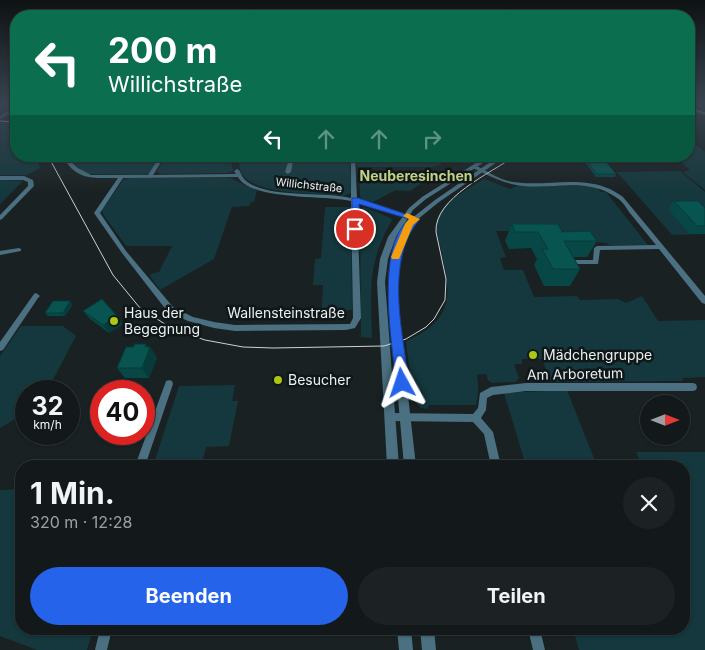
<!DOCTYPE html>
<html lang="de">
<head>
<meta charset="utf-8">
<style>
  body { margin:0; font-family:Inter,sans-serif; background:#1c2223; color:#f1f3f6; height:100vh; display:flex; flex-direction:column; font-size:19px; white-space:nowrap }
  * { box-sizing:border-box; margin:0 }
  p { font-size:16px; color:#9da0a2 }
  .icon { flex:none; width:28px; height:28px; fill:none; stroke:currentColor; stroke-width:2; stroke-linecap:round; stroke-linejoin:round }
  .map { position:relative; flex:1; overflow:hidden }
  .details { position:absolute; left:15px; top:460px; width:675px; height:175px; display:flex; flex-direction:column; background:#13191a; border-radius:20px; box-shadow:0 1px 4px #0004,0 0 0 1px #323839 }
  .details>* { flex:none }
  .top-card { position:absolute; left:10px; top:10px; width:685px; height:152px; border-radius:20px; box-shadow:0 1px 4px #0004,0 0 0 1px #323839; background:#0b6e4f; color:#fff; overflow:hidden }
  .needle { width:32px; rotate:90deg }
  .fabs { position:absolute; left:640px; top:395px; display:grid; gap:10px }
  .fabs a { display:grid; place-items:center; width:50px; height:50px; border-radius:50%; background:#13191a; box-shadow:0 1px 4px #0004,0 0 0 1px #323839; font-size:25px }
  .speed { position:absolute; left:15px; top:380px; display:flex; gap:10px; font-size:25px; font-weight:700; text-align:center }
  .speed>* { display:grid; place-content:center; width:65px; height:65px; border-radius:50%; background:#13191a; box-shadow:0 1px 4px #0004,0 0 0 1px #323839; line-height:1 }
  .speed small { font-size:12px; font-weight:400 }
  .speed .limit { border:8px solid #d22; background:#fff; color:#111 }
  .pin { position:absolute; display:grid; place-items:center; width:42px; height:42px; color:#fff; margin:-21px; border:2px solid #fff; border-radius:50%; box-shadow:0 1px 5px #0007 }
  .me { position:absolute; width:55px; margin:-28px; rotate:355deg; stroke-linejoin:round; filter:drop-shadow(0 0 4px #0008) }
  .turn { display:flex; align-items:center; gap:18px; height:105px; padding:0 15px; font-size:22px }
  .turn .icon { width:65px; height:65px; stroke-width:2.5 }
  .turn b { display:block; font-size:35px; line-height:42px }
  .lanes { display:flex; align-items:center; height:48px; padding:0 15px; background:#0003; justify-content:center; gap:25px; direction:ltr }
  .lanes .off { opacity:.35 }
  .round { display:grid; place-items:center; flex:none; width:52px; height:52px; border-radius:26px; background:#1c2223 }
  .headline { display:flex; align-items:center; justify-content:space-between; height:85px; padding:0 15px }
  h1 { font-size:30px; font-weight:700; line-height:38px }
  .button { display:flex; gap:10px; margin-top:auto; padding:10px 15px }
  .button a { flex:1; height:58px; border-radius:30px; background:#2563eb; color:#fff; font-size:20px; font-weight:700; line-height:58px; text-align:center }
  .button a+a { background:#1c2223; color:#f1f3f6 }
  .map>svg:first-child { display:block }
  .green { fill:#14383d }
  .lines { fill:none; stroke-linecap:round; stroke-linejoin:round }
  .minor { fill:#4a7081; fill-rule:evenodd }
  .tertiary { fill:#4a7081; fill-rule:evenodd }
  .tram { stroke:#cdd2d3; stroke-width:1 }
  .wall { fill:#074846 }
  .shaded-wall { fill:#063b39 }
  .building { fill:#085451; stroke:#063b39 }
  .route { fill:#2563eb; stroke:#184099 }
  .slow { fill:#f59e0b }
  .poi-dot { fill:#acc611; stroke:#101718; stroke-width:2 }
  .labels { text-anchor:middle; stroke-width:5; stroke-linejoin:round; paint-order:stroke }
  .far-street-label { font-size:11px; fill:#ebf0f1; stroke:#101718 }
  .far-quarter-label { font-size:14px; font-weight:bold; fill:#c0d085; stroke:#101718 }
  .poi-label { font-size:14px; fill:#ebf0f1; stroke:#101718; text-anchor:start }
  .street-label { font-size:14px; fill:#ebf0f1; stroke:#101718 }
</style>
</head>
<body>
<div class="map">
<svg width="705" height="650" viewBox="0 0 705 650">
  <rect width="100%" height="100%" fill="#192122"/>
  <g class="green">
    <polygon points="0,122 16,123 16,156 36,156 40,168 27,175 0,175"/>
    <polygon points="689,142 692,142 705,152 705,190 683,172 690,170 675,156 689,156"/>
    <polygon points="68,156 161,156 150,173 145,175 86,174 70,160"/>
    <polygon points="167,156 233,156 231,161 233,171 227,173 160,174 157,171"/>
    <path d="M243 156H290L287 173H290L294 156H350L351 193 344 196C321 192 229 199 240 157Z"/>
    <polygon points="356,156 453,156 437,166 431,167 360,167 357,166"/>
    <polygon points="440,171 410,191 396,190 373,202 363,200 360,196 359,172"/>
    <polygon points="680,171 705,192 705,234 672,235 617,172"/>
    <polygon points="129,178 230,178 257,191 254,202 251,202 249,206 232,207 214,259 160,290 150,276 151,274 159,272 172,246 126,246 103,214 102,210 123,180"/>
    <path d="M484 179 510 189 517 186H592L597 187 601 192H606L648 245H610L605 243 582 240 562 231H496L506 257 500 258 504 270H523L534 297 577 296 580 300 618 299 626 303 642 296 658 321 705 320V377L682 378 683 381 551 382 542 359H522V364H514L519 378 516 382 492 383 488 380 486 374 477 375C479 385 478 395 476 405H429L428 409 421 408 413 400 406 341C458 319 450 291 440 245 438 235 434 225 439 215 447 199 469 189 484 179Z"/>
    <polygon points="0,180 23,181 0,204"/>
    <polygon points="325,207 351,207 352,310 337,311 337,320 321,320 323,285 313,285 315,259 321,258"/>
    <path d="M364 207 391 218 392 220C367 263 371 291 372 338L361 337 360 209Z"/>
    <polygon points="21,326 63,326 76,336 47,391 26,391 26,413 0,428 0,356"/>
    <polygon points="235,385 232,401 238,401 229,446 206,447 201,466 153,466 179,386"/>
    <polygon points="567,390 597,466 526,466 504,393"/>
    <polygon points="636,452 705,452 705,650 579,650 573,629 684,629 684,466 642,466"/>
    <polygon points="21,489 21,629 93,629 87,650 37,650 0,636 0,490"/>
  </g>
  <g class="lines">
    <g class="minor">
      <polygon points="689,109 705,113 705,115 689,111"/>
      <path d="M63 156H68L71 162 78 168 91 175H148L160 156H165L153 175 236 174 234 171 237 169 239 170C241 173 242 177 245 180 266 199 323 191 351 198V156H355L357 199 385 207 418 219 417 220H413L357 203 361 318 355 328 346 330 235 331 214 328 188 321 167 311 122 253 94 213 118 178C94 178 75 181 63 156ZM238 177C251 201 325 195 351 201L353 318 350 324 235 325 214 322 193 317 173 307 126 251 100 213 123 178Z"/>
      <polygon points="290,156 294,156 291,172 288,174 285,172"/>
      <path d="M473 166H477C488 172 500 180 513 182 544 187 579 175 610 189 614 191 619 194 623 197L705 296V304L702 303 659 249 600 250 598 264H568L567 262 570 260H593L594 248 597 246 656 245C647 234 638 223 629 212 626 207 622 201 617 198 588 177 556 189 523 186 504 184 490 176 473 168Z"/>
      <polygon points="0,176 24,176 33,180 34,186 2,219 0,220 0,215 28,186 28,182 23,180 0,180"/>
      <polygon points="19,248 21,249 21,251 0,255 0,251"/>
      <polygon points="36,293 40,296 38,298 3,350 0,351 0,342 34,294"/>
      <polygon points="169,380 172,381 173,384 145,466 135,466 165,384 166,381"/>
      <polygon points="526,383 693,383 696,384 697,387 696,390 693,391 526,391 493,395 487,398 486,410 481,418 493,432 501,466 491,466 484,434 473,422 389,421 386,420 385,417 386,414 389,413 473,414 478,408 480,393 491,387"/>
      <polygon points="100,629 112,629 107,650 95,650"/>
      <polygon points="528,629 540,629 545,650 533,650"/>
    </g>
    <g class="tertiary">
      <polygon points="14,107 16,107 16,110 0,119 0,116"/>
      <polygon points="487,156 494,156 426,199 413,210 396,237 388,259 385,282 399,466 387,466 377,282 380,259 388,237 409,208 422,197"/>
      <polygon points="499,156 506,156 439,202 412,224 399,258 397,283 398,307 416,466 404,466 390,307 389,283 391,258 407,222 435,200"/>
      <polygon points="397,629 411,629 413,650 399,650"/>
      <polygon points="420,629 434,629 436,650 422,650"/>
    </g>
    <g class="tram">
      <polyline points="689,108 705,113"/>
      <polyline points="0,121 16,122"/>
      <path d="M48 156 113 275 140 308 171 328 205 340 243 347 273 348 384 346 406 339 426 327 434 319 445 300 446 279 436 232C434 198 491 173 515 156"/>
    </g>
  </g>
  <g class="wall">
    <polygon points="581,156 601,156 616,174 615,177 596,177 581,157"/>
    <polygon points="674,201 705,208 705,234 690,234 668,209"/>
    <polygon points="512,224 562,232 597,241 587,257 573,257 580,269 570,286 544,286 534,265 537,259 531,248 509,249 505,241"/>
    <polygon points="73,304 65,316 48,316 45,313"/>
    <polygon points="83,311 117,316 123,324 109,333 90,319"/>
    <polygon points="146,344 148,347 150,347 157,358 149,378 125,378 117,368 133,347"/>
  </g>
  <g class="shaded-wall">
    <polygon points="0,103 7,103 0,107"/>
    <polygon points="70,301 73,304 65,316 63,313"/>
    <polygon points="117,316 123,324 109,333 103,325"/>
    <polygon points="146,344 149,348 150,347 157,358 149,378 142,368 145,347"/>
  </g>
  <g class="building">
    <polygon points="583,156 601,156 616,174 597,174"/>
    <polygon points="674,201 698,201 705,208 705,226 697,226"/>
    <polygon points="512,224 558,224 562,232 590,231 597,241 564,241 580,269 553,269 542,249 548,249 538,232 515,232"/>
    <polygon points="102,299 117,316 103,325 83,311"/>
    <polygon points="53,301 70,301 63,313 45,313"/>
    <polygon points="135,344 146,344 145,347 150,347 142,368 117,368 126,347 133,347"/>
  </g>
  <linearGradient id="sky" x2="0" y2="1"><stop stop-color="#0e1213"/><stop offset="0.53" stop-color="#38434f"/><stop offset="1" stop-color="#38434f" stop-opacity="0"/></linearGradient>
  <rect width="705" height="194" fill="url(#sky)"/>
  <path class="route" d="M352 198H358L420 219C384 260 403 333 409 383L407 387 402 389 398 387 396 383C392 342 375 249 409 219L359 204 360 229 355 232 352 231Z"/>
  <polygon class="slow" points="407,213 420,219 413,225 399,259 392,259 391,257 405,224 409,219 403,216"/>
  <g class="poi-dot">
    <circle cx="114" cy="321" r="5"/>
    <circle cx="533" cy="355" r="5"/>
    <circle cx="278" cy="380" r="5"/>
  </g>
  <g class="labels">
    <g class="far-street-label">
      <text transform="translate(309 185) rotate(6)" y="4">Willichstraße</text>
    </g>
    <g class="far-quarter-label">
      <text x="416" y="181">Neuberesinchen</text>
    </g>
    <g class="poi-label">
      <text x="124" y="318">Haus der<tspan x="124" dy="16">Begegnung</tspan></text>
      <text x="543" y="360">Mädchengruppe</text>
      <text x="288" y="385">Besucher</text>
    </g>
    <g class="street-label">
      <text x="286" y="318">Wallensteinstraße</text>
      <text transform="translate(575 374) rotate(-1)" y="5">Am Arboretum</text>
    </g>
  </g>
</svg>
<div class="fabs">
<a><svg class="needle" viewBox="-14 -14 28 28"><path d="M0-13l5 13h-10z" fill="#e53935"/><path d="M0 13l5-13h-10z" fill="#9da0a2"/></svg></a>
</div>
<div class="speed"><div>32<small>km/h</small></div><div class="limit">40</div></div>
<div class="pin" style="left:355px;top:229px;background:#d93025"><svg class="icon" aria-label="arrive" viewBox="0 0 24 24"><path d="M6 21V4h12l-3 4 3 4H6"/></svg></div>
<svg class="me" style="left:402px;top:383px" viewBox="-20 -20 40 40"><path d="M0-17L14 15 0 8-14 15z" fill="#2563eb" stroke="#fff" stroke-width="4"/></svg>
<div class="top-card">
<div class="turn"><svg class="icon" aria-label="left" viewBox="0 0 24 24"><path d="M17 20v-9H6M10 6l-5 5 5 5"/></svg><div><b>200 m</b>Willichstraße</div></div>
<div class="lanes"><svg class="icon" aria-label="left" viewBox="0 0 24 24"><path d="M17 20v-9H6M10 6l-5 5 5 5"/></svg><svg class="icon off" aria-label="ahead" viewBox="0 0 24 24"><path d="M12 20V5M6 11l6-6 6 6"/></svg><svg class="icon off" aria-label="ahead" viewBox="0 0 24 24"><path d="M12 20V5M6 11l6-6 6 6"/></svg><svg class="icon off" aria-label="right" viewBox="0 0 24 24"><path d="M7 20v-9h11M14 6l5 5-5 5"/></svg></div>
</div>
<section class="details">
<div class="headline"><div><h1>1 Min.</h1><p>320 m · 12:28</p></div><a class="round"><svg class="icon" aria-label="close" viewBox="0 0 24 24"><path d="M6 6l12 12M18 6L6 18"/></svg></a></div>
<div class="button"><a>Beenden</a><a>Teilen</a></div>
</section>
</div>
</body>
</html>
